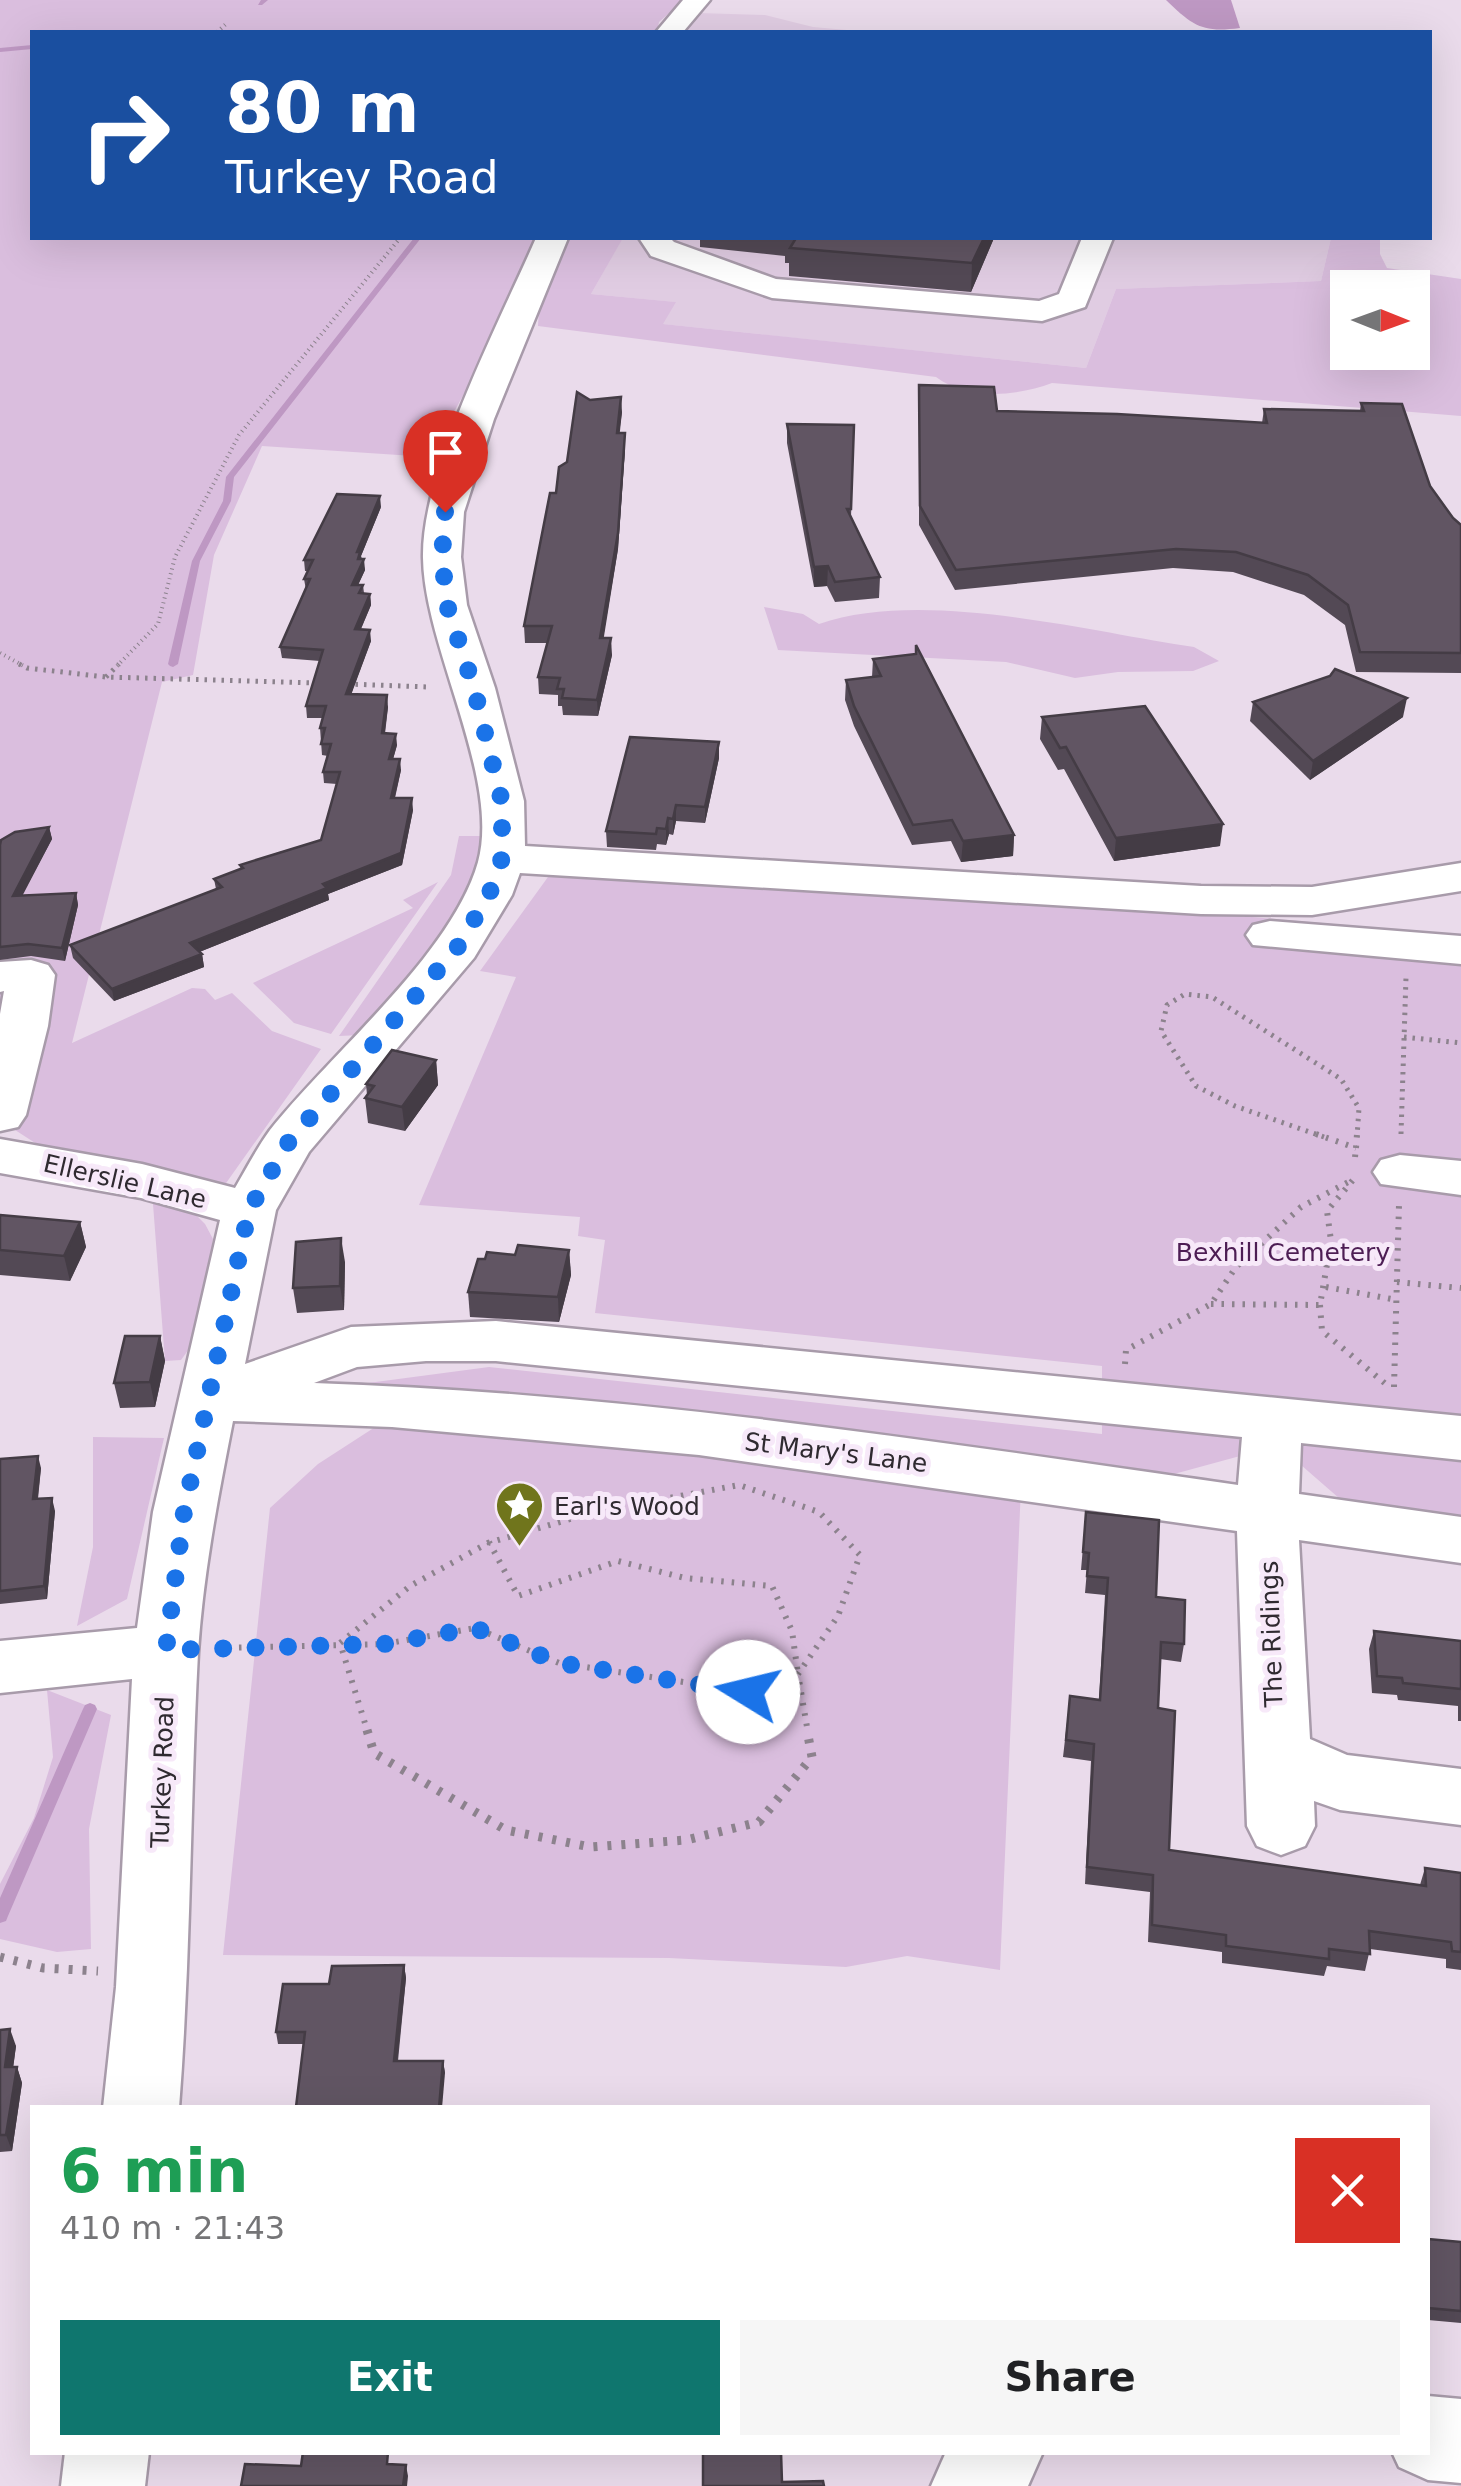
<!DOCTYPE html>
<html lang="en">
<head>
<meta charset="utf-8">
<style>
  body { margin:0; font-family:"DejaVu Sans",sans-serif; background:#f6f6f6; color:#202124; height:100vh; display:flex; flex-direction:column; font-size:38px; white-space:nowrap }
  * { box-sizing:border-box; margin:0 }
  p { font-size:32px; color:#757577 }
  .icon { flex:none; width:55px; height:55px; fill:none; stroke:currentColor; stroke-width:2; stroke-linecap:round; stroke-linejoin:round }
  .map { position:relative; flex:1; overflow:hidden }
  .panel { position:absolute; left:30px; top:2105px; width:1400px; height:350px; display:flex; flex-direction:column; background:#fff; border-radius:0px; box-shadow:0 10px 40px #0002 }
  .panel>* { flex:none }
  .banner { position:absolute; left:30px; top:30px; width:1402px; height:210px; border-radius:0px; box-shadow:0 10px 40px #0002; background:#1a4fa0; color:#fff; overflow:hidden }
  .needle { width:65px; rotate:91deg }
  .fabs { position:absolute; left:1330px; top:270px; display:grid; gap:20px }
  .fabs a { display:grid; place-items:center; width:100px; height:100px; border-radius:0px; background:#fff; box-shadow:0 10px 40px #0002; font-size:50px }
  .pin { position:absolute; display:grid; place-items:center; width:85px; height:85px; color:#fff; margin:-102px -42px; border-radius:50% 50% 50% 0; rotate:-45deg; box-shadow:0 0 10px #0007 }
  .pin .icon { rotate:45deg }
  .me { position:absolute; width:110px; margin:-55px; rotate:279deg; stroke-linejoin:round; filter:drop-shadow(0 0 8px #0008) }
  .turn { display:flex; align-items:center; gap:35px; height:210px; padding:0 30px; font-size:45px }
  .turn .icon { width:130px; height:130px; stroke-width:2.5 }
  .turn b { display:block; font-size:70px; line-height:85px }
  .round { display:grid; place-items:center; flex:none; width:105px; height:105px; border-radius:0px; background:#f6f6f6 }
  .head { display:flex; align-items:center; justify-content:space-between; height:170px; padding:0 30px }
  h1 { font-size:60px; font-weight:800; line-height:75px; color:#1e9e55 }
  .action { display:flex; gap:20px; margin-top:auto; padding:20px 30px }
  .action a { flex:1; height:115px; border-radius:0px; background:#0f766e; color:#fff; font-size:40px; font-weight:800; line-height:115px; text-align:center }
  .action a+a { background:#f6f6f6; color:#202124 }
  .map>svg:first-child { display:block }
  .built { fill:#e0cce2 }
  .green { fill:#dabede; fill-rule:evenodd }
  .water { fill:#be98c3 }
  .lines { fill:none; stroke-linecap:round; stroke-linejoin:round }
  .stream { fill:#be98c3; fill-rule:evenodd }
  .minor-casing { stroke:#a89baa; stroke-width:5 }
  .path-far3 { stroke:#8c828d; stroke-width:4; stroke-dasharray:1 4; stroke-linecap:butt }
  .path-far2 { stroke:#8c828d; stroke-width:5; stroke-dasharray:2.5 6; stroke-linecap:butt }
  .path-far1 { stroke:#8c828d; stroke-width:6; stroke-dasharray:2.5 8; stroke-linecap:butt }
  .path { stroke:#8c828d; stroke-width:9; stroke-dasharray:4 10; stroke-linecap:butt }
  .minor { fill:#fff; fill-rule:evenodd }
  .wall { fill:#534955 }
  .shaded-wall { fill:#443c45 }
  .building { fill:#615563; stroke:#443c45; stroke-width:2.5 }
  .route { stroke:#1a73e8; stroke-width:18; stroke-dasharray:0 32.4 }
  .labels { text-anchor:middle; stroke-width:10; stroke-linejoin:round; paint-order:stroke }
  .street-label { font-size:25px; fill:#2f2a30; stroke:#f7e9f9 }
  .park-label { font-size:25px; fill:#4d1d54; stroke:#f7e9f9 }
  .poi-label { font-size:25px; fill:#2f2a30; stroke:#f7e9f9; text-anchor:start }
</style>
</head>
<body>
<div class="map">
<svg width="1461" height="2486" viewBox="0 0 1461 2486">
  <rect width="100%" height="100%" fill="#eadbeb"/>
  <g class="built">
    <polygon points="698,13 765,15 813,27 869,32 683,32"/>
    <polygon points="614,238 1331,238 1321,281 1116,289 1086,368 662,324 675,302 591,294 622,239"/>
  </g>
  <g class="green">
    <polygon points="0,0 684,0 659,22 657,32 32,32 32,238 537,238 496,336 429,457 262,446 214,555 193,675 162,682 72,1043 192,988 205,989 215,1000 232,993 272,1031 321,1049 224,1186 46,1150 12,1128 0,1127"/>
    <path d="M566 238H623L591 294 676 302 663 324 1086 368 1116 289 1321 281 1331 238H1380V254L1387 268 1461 279V416L1052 383C1017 396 968 401 936 377L538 326 539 307ZM1348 288H1412V352H1348Z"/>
    <path d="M764 607 803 614 819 624C923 588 1086 631 1194 647L1219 661 1193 671 1118 672 1075 678 1006 662 778 650Z"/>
    <path d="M459 836H487C473 926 420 971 361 1035L339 1036 451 875Z"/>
    <polygon points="564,869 1112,905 1461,935 1461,1526 1355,1512 1301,1465 1240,1456 1152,1480 383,1392 353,1385 489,1367 1102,1434 1102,1366 595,1313 605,1240 578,1236 580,1217 419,1205 516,977 480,971 548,877"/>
    <polygon points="438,882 331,1034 294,1023 253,983 413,908 403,900"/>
    <polygon points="143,1195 188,1207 205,1224 213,1239 202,1331 181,1360 165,1361 153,1204"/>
    <polygon points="386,1420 1021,1487 1000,1970 907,1956 846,1967 669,1958 223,1955 270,1508 318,1464"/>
    <polygon points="93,1437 164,1438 127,1599 77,1626 93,1547"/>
    <polygon points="47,1690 111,1715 89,1829 91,1949 57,1952 0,1939 0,1884 34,1818 53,1757"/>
  </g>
  <path class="water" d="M1166 0H1231L1240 28C1202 33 1193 26 1166 0Z"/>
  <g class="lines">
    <g class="stream">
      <polygon points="261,0 268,0 262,5 258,5"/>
      <polygon points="32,45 32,49 0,52 0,48"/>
      <polygon points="414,238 421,238 234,477 231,501 200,561 178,664 173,667 170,666 168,664 192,561 223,501 226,477"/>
      <polygon points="90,1703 95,1705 97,1709 8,1916 6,1921 0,1923 0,1898 83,1709 85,1705"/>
    </g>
    <defs>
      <g id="minor">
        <polygon points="683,0 710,0 683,32 656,32"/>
        <path d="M536 238H568L494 419 464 512 461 557 467 605 495 688 524 801 525 846 1201 886 1312 887 1461 863V891L1312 915 1201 914 520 873 512 895 474 958 309 1152 276 1210 245 1364 351 1327 496 1321 1461 1416V1460L1301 1443 1299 1494 1461 1517V1563L1299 1540 1310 1739 1347 1755 1461 1769V1825L1340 1810 1314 1801 1315 1826 1305 1846 1281 1855 1257 1846 1247 1826 1237 1531 699 1455 392 1427 233 1421C218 1497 203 1575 198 1653 190 1804 191 1956 179 2108H103L116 1987 132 1679 0 1693V1641L137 1628 153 1512 220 1220 141 1198 0 1173V1139L142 1164 235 1188C246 1169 257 1148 270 1130 331 1053 452 954 478 862 501 778 424 647 423 558 421 470 500 321 536 238ZM426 1361H496L1242 1437 1238 1485C932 1441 624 1393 314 1383L357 1367Z"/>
        <polygon points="639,238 670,238 674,242 776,279 1039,301 1059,294 1082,238 1113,238 1085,307 1042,321 772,298 651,256"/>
        <polygon points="1270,921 1461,936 1461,964 1253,945 1246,935 1253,925"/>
        <polygon points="31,960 48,965 55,975 48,1026 26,1115 18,1127 0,1131 0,1014 4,991 0,992 0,962"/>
        <polygon points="1400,1155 1461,1161 1461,1195 1381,1184 1373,1172 1381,1160"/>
        <polygon points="1428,2396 1461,2399 1461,2483 1428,2480 1399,2467 1392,2452 1428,2452"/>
        <polygon points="65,2452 149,2452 145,2486 61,2486"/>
        <polygon points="946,2452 1043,2452 1028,2486 931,2486"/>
      </g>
    </defs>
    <use href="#minor" class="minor-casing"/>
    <g class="path-far3">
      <polyline points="217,32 226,24"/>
      <polyline points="0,653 24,666"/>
      <polyline points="117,666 158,624 175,557 239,435 400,238"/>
    </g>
    <g class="path-far2">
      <polyline points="19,664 27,668 106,677 319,683"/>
      <polyline points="106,677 119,664"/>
      <polyline points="347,684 429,687"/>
      <polyline points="1404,1037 1461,1043"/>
      <polyline points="1401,1134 1406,977"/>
      <polyline points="1324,1137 1235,1106 1196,1086 1161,1031 1167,1005 1185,994 1212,997 1341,1079 1359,1108 1357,1137"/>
    </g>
    <g class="path-far1">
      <polyline points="1316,1134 1356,1148"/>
      <polyline points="1356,1148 1357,1134"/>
      <polyline points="1355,1157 1356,1148"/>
      <polyline points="1397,1282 1461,1288"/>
      <polyline points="1326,1287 1397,1300"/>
      <polyline points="1211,1304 1320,1305 1331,1241 1327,1211 1353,1180"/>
      <polyline points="1320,1305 1322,1331 1387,1385"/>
      <polyline points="1125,1364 1126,1350 1211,1304 1236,1267 1301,1207 1354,1179"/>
      <polyline points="1394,1387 1399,1205"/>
      <polyline points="218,1648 384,1644 475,1628 559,1663 749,1692 798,1674 792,1631 772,1586 685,1578 618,1561 518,1596 489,1542"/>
      <polyline points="368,1733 340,1643 410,1586 488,1543 594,1512 739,1485 819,1512 860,1555 838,1616 798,1674 808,1733"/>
    </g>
    <g class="path">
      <polyline points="367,1730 374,1753 506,1830 590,1847 686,1840 759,1822 812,1757 807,1730"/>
      <polyline points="0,1957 43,1968 98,1971"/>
    </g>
    <use href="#minor" class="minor"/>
  </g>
  <g class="wall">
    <polygon points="700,238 994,238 971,292 789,276 789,263 785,263 785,256 700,247"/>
    <polygon points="919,385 997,411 1262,423 1264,409 1360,411 1361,403 1430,486 1453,518 1461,525 1461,673 1356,672 1345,625 1304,595 1233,572 1173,568 955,590 919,525"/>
    <polygon points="590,400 622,412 619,433 625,449 618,549 603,638 612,655 598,716 563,715 562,706 558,706 558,695 539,694 538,677 547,643 525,643 524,626 567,462"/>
    <polygon points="787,424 854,425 851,517 880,577 879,598 835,602 827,586 814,587 787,443"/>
    <polygon points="381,507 361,556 365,570 358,585 363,585 364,593 370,594 371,605 361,629 371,641 351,694 388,707 385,734 397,745 393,759 401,770 395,798 413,810 402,865 328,894 329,900 199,952 202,954 204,967 114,1001 73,958 70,945 216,889 214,879 241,869 240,865 321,840 337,784 324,783 323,772 328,756 322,755 320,728 323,718 307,718 306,706 320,661 282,658 280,647 306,590 304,579 308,571 305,571 304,560"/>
    <polygon points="873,659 1014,835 1013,856 961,862 951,841 912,845 854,726 845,700 846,680 872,677"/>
    <polygon points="1253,702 1403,717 1310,780 1250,721"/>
    <polygon points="1042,717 1220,846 1114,861 1064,769 1058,770 1040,739"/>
    <polygon points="719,742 719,758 705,823 676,821 673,835 669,834 666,845 657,844 656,850 607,847 606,831"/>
    <polygon points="49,827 52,839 22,895 76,893 78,905 65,961 31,956 0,960 0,845"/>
    <polygon points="436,1060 438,1085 405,1131 368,1123 365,1098 367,1095 366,1084"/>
    <polygon points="0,1215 80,1222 86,1247 70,1281 0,1275"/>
    <polygon points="569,1250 571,1275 559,1322 470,1317 468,1292 485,1259"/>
    <polygon points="345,1262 344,1310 297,1313 293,1288"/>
    <polygon points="160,1336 165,1361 155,1407 120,1408 114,1383"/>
    <polygon points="0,1459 41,1468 38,1499 55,1511 47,1599 0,1604"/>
    <polygon points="1086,1512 1156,1597 1184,1644 1181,1662 1160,1659 1158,1708 1169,1850 1420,1885 1425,1868 1461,1873 1461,1970 1446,1968 1446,1959 1370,1949 1365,1971 1327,1966 1324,1976 1222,1963 1222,1952 1148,1942 1150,1892 1085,1884 1091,1761 1063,1757 1070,1696 1099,1700 1105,1595 1085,1593 1087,1570 1081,1570"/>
    <polygon points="1374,1631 1461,1641 1461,1721 1458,1721 1458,1706 1398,1700 1397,1695 1372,1693 1369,1649"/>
    <polygon points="404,1965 406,1978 398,2061 443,2061 445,2073 296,2107 304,2044 278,2044 276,2032 329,1984"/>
    <polygon points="0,2030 16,2046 13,2067 17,2067 22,2083 12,2151 0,2152"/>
    <polygon points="1428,2239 1461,2242 1461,2323 1428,2320"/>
  </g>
  <g class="shaded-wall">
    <polygon points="984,238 994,238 971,292 972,263"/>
    <polygon points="621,397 622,412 618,449 617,433"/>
    <polygon points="625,433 625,449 618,549 601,655 600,638"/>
    <polygon points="380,496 381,507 361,556 362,563 359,570 357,552"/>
    <polygon points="364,559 365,570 353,596 352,585"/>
    <polygon points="828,566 827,586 814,587 814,567"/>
    <polygon points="370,594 371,605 356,640 355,629"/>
    <polygon points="370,630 371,641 347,706 346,694"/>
    <polygon points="611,638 612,655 598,716 597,700"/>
    <polygon points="387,695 388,707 383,745 382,733"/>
    <polygon points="1407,698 1403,717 1310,780 1313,761"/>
    <polygon points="396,734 397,745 390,770 389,759"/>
    <polygon points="719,742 719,758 705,823 705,807"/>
    <polygon points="400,759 401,770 392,809 391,798"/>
    <polygon points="412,798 413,810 402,865 328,894 329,900 192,955 190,943 323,884"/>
    <polygon points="676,805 676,821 673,835 673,819"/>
    <polygon points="668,818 669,834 666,845 666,829"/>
    <polygon points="1223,824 1220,846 1114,861 1116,838"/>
    <polygon points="49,827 52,839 16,908 13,896"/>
    <polygon points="1014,835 1013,856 961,862 963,841"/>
    <polygon points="76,893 78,905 65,961 62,948"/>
    <polygon points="202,954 204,967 114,1001 112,989"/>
    <polygon points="436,1060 438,1085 405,1131 402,1107"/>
    <polygon points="80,1222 86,1247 70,1281 64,1256"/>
    <polygon points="341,1238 345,1262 344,1310 340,1286"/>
    <polygon points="569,1250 571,1275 559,1322 558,1297"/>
    <polygon points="160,1336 165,1361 155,1407 150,1382"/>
    <polygon points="38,1456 41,1468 36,1512 33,1499"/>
    <polygon points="52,1498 55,1511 47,1599 44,1586"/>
    <polygon points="404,1965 406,1978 396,2073 394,2061"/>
    <polygon points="10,2029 16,2046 11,2084 5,2067"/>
    <polygon points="443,2061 445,2073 442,2108 439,2108"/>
    <polygon points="17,2067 22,2083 12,2151 6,2135"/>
    <polygon points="406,2465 408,2476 407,2486 403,2486"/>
  </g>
  <g class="building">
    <polygon points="796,238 984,238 972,263 790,248"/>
    <polygon points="919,385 994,387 997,411 1117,414 1267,423 1264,409 1364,411 1361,403 1402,404 1430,486 1453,518 1461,525 1461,653 1360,652 1348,605 1308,575 1236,552 1176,549 956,570 920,506"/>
    <polygon points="577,392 590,400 621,397 617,433 625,433 618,533 600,638 611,638 597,700 562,698 564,689 557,689 560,678 538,677 552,626 524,626 550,493 556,493 559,467 567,462"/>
    <polygon points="787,424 854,425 851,509 847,509 880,577 835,582 828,566 814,567"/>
    <polygon points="337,494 380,496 357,552 360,552 358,559 364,559 352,585 363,585 359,593 370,594 355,629 370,630 346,694 387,695 382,733 396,734 389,759 400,759 391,798 412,798 401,853 323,884 327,888 190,943 202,954 112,989 70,945 222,887 214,879 243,868 240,865 321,840 340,772 323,772 331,744 321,744 325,728 320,728 326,706 306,706 323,650 280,647 310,579 304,579 313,560 304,560"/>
    <polygon points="916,645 1014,835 963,841 952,820 913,825 854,706 846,680 881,676 873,659 916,654"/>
    <polygon points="1335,669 1407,698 1313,761 1253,702 1330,676"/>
    <polygon points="1145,706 1223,824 1116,838 1066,747 1060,748 1042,717"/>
    <polygon points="630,737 719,742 705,807 676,805 673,819 668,818 666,829 657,828 656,834 606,831"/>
    <polygon points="49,827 13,896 76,893 62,948 28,944 0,947 0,845 1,840 15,832"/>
    <polygon points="392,1050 436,1060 402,1107 365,1098 374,1086 366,1084"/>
    <polygon points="0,1215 80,1222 64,1256 0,1250"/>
    <polygon points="341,1238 340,1286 293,1288 296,1242"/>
    <polygon points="518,1245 569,1250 558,1297 468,1292 478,1259 485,1259 487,1252 515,1255"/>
    <polygon points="125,1336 160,1336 150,1382 114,1383"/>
    <polygon points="38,1456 33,1499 52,1498 44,1586 0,1591 0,1459"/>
    <polygon points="1086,1512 1159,1520 1156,1597 1185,1600 1184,1644 1161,1642 1158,1708 1175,1711 1169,1850 1426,1886 1425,1868 1461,1873 1461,1952 1452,1951 1451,1942 1369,1931 1370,1954 1329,1949 1329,1959 1226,1946 1226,1935 1152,1925 1153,1875 1087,1867 1094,1744 1066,1740 1070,1696 1100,1700 1108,1578 1087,1576 1089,1553 1083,1552"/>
    <polygon points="1374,1631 1461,1641 1461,1689 1403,1683 1402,1678 1377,1676"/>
    <polygon points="404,1965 394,2061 443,2061 439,2108 276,2108 296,2107 305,2032 276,2032 283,1984 329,1984 332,1966"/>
    <polygon points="10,2029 5,2067 17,2067 6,2135 0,2135 0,2030"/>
    <polygon points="1428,2239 1461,2242 1461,2311 1428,2308"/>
    <polygon points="303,2452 388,2452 387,2464 406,2465 403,2486 241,2486 245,2464 301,2466"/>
    <polygon points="703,2452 781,2452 782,2482 823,2481 824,2486 703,2486"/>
  </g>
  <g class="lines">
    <polyline class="route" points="445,512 442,557 447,605 474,688 502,802 502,858 489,895 457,948 288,1143 249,1210 184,1512 166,1650 384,1644 475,1628 559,1663 748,1692"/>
  </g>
  <defs>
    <symbol id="sight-pin" viewBox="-11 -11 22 30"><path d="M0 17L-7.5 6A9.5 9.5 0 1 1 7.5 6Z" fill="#70751c" stroke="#f7e9f9"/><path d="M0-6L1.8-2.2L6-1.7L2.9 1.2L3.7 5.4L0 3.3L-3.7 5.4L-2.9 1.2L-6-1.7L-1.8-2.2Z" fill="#fff"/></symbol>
  </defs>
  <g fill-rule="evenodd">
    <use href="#sight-pin" x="492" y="1478" width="55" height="75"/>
  </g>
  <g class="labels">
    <g class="street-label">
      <text transform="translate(125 1181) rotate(13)" y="9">Ellerslie Lane</text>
      <text transform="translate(836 1452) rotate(7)" y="9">St Mary's Lane</text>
      <text transform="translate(1271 1634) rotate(-92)" y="9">The Ridings</text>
      <text transform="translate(162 1772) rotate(-88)" y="9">Turkey Road</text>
    </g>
    <g class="park-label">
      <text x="1283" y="1261">Bexhill Cemetery</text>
    </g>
    <g class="poi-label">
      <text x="554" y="1515">Earl's Wood</text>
    </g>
  </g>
</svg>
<div class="fabs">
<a><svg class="needle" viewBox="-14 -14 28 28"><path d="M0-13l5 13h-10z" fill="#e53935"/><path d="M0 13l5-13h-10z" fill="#757577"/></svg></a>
</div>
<div class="pin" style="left:445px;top:512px;background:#d93025"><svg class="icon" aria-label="arrive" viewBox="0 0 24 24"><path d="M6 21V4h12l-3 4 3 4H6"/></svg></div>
<svg class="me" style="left:748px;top:1692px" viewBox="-20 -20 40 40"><circle r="19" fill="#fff"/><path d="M0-13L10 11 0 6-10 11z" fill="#1a73e8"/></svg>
<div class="banner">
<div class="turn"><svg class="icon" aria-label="right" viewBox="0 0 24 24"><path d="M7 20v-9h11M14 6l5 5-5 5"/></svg><div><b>80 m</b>Turkey Road</div></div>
</div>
<section class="panel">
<div class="head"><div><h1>6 min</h1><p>410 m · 21:43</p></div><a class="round" style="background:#d93025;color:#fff"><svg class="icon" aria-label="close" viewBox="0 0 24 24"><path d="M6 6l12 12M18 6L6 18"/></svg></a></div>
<div class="action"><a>Exit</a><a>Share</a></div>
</section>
</div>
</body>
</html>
